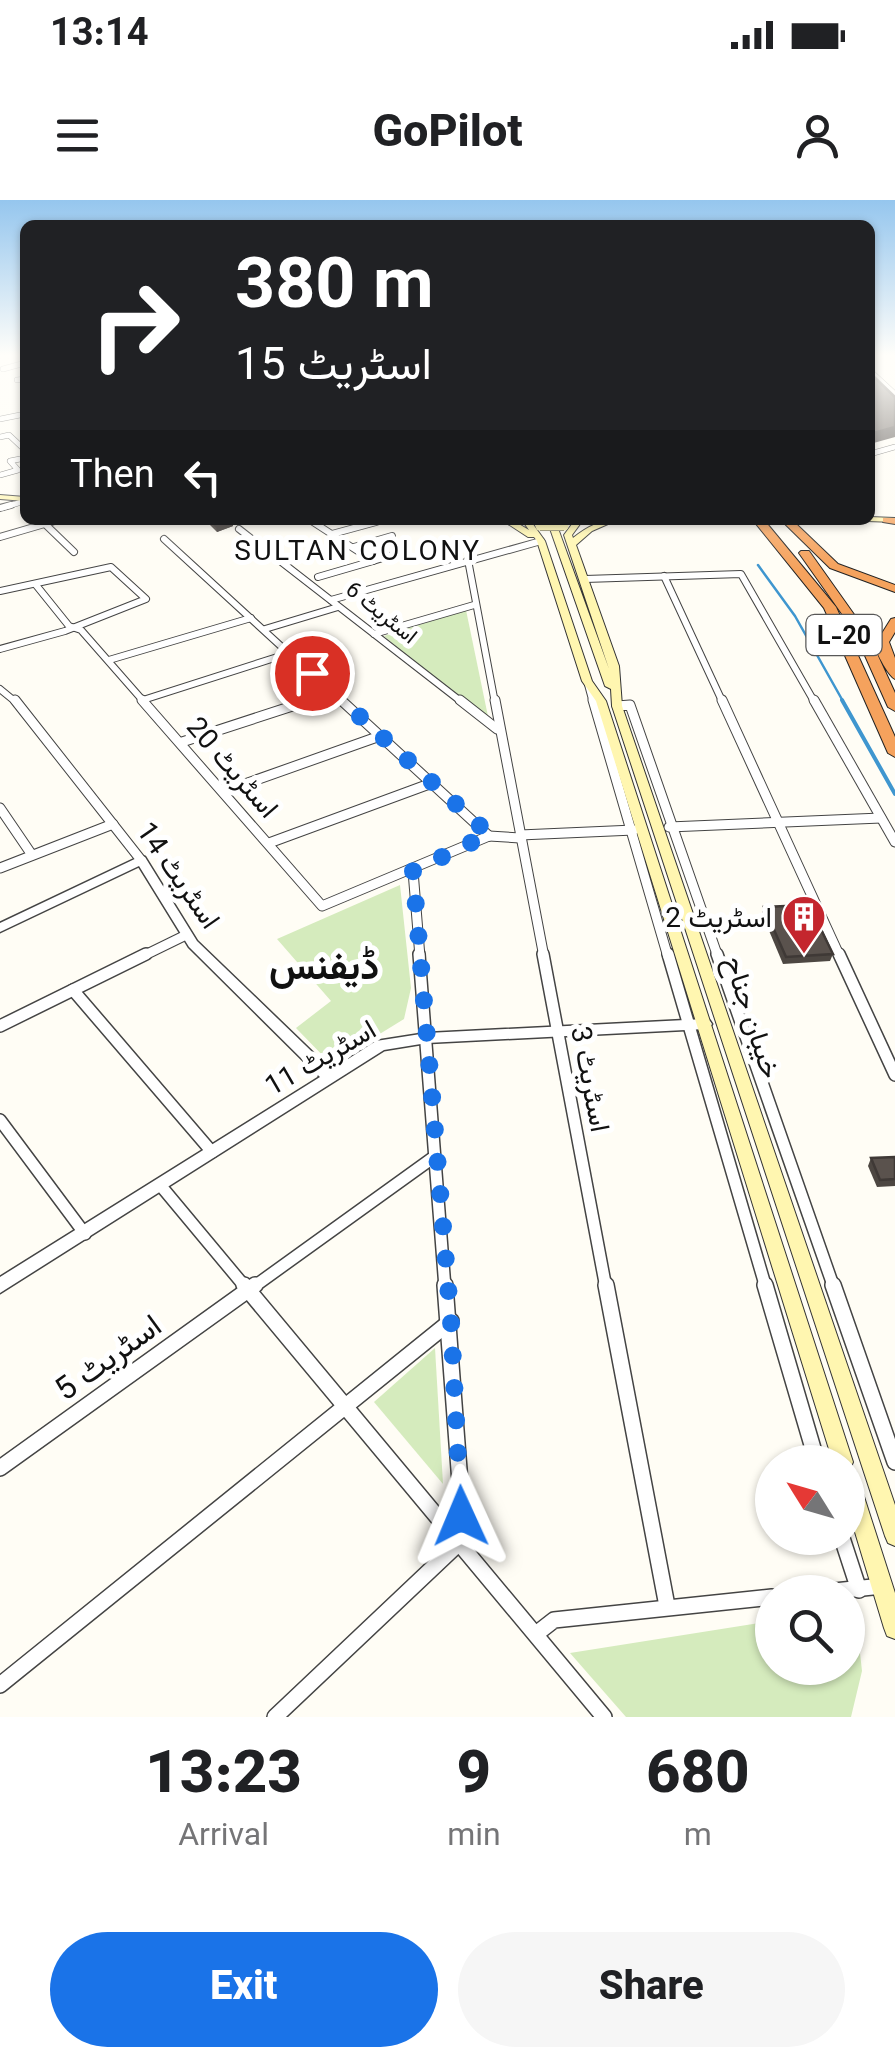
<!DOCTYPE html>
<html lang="en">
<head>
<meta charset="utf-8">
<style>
  body { margin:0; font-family:Georgia,Vazirmatn,serif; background:#f6f6f6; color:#202124; height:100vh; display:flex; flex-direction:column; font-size:38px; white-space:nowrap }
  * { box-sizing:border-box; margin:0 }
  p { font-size:32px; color:#757577 }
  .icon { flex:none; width:55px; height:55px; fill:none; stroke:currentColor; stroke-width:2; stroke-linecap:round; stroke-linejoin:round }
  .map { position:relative; height:1517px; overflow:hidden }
  .sheet { display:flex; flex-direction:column; background:#fff; flex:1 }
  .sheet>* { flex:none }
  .hud { position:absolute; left:20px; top:20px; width:855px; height:305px; border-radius:15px; box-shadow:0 2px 8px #0004; background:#202124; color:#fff; overflow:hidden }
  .needle { width:65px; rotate:307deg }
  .buttons { position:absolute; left:755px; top:1245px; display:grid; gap:20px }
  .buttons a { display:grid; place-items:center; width:110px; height:110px; border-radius:50%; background:#fff; box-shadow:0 2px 8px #0004; font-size:50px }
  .pin { position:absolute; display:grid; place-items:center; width:85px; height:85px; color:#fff; margin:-42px; border:5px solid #fff; border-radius:50%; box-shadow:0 2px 10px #0007 }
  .me { position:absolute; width:110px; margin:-55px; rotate:359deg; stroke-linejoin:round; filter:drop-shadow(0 0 8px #0008) }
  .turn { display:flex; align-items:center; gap:35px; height:210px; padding:0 50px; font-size:45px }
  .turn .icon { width:130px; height:130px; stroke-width:2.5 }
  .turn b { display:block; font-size:70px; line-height:85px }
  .then { display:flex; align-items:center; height:95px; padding:0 50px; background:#0003; gap:20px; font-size:38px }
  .eta { display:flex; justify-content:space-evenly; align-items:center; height:170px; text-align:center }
  .eta b { font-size:60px; font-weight:800; line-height:70px }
  .primary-button { display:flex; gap:20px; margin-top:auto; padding:20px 50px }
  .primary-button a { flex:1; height:115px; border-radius:60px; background:#1a73e8; color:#fff; font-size:40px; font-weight:800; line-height:115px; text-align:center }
  .primary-button a+a { background:#f6f6f6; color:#202124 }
  .status { display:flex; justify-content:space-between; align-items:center; height:70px; padding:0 50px; background:#fff; direction:ltr }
  .status svg { height:28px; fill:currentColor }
  header { display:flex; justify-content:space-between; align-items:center; height:130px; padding:0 50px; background:#fff; font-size:45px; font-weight:800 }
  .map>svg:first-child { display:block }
  .green { fill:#d5ebbd }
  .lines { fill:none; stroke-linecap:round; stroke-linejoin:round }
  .stream-far1 { stroke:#3f96cf; stroke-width:2.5 }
  .stream { stroke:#3f96cf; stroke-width:4 }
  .minor-far4-casing { stroke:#444; stroke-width:6 }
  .minor-far3-casing { stroke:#444; stroke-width:8 }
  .minor-far2-casing { stroke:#444; stroke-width:11 }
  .minor-far1-casing { stroke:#444; stroke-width:14 }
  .minor-casing { stroke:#444; stroke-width:18 }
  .tertiary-casing { stroke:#444; stroke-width:3 }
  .secondary-casing { stroke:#333; stroke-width:2 }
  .motorway-casing { stroke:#222; stroke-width:2 }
  .minor-far4 { stroke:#fff; stroke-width:5 }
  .minor-far3 { stroke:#fff; stroke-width:6 }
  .minor-far2 { stroke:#fff; stroke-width:9 }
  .minor-far1 { stroke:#fff; stroke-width:11 }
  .minor { stroke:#fff; stroke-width:15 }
  .tertiary { fill:#fff; fill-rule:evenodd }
  .secondary { fill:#fff6b0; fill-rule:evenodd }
  .motorway { fill:#f5a25d; fill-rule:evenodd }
  .secondary-bridge-casing { stroke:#333; stroke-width:10; stroke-linecap:butt }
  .secondary-bridge { stroke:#fff6b0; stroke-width:9 }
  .wall { fill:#4d4742 }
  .shaded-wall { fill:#3f3936 }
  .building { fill:#5a524d; stroke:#3f3936; stroke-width:2.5 }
  .route { stroke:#1a73e8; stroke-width:18; stroke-dasharray:0 32.4 }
  .labels { text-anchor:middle; stroke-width:10; stroke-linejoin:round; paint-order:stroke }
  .far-street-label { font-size:22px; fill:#111; stroke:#fff }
  .shield { fill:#fff; stroke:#585858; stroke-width:2.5 }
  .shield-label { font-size:25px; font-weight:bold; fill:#111 }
  .far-quarter-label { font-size:28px; letter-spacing:2.5px; fill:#111; stroke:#fff }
  .street-label { font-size:28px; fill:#111; stroke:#fff }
  .poi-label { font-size:28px; fill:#111; stroke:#fff; text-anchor:end }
  .near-street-label { font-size:32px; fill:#111; stroke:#fff }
  .district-label { font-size:38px; font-weight:bold; fill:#111; stroke:#fff }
</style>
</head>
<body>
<div class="status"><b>13:14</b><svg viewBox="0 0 49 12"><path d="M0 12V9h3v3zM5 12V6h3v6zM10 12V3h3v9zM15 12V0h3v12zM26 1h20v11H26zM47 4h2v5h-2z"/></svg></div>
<header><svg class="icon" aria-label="menu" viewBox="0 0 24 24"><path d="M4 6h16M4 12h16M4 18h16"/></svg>GoPilot<svg class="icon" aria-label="person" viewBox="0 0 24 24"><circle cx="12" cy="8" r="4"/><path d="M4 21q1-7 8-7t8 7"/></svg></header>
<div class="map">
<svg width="895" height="1517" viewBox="0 0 895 1517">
  <rect width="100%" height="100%" fill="#fffdf5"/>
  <g class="green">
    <polygon points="466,410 490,526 384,436"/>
    <polygon points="400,685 411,788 404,819 331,864 296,828 331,801 277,739"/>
    <polygon points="435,1148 443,1284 374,1202"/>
    <polygon points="855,1408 862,1471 851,1517 626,1517 570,1453 772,1421 772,1468 848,1468 848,1410"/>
  </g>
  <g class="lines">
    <polyline class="stream-far1" points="758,365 795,416 844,503"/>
    <polyline class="stream" points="842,500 895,594"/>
    <defs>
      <g id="minor-far4">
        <polyline points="3,169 25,163"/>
        <polyline points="870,171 895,194"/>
        <polyline points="17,180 25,179"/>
        <polyline points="0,219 25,214"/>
        <polyline points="0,237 9,235 25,250"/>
        <polyline points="870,254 895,247"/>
        <polyline points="0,275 18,270 10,261 25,258"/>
        <polyline points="2,308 25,301"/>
      </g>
      <g id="minor-far3">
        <polyline points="0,308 11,305"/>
        <polyline points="310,320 373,361 318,377"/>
        <polyline points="45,324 74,352"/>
        <polyline points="239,329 463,503"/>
        <polyline points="332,334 376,322"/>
        <polyline points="0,337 58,320"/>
        <polyline points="164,339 343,503"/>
        <polyline points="354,347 392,336"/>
        <polyline points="468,360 495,503"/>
        <polyline points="373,361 393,355"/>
        <polyline points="664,376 723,503"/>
        <polyline points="585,379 741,374 815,503"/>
        <polyline points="36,385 69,426 81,430 145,503"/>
        <polyline points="0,391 111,367 146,399 65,431 0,449"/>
        <polyline points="331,400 541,341"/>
        <polyline points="265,429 338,407"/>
        <polyline points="374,434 474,405"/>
        <polyline points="109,460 251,418"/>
        <polyline points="587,481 593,503"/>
        <polyline points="0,489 17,503"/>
        <polyline points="143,500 290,453"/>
        <polyline points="304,503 334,493"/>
      </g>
      <g id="minor-far2">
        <polyline points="15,500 141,660"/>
        <polyline points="142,500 322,706 489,636"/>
        <polyline points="341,500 489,636"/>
        <polyline points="460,500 497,529"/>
        <polyline points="495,500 544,757"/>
        <polyline points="593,500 668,757"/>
        <polyline points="722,500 840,757"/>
        <polyline points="814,500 895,642"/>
        <polyline points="617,506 630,505 718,757"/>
        <polyline points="182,542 311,500"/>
        <polyline points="225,591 380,536"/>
        <polyline points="0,608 32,655"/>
        <polyline points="669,627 881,618"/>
        <polyline points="520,635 634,630"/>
        <polyline points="489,636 520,638"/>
        <polyline points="269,643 432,583"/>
        <polyline points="0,668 113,624"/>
        <polyline points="413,671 420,757"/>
        <polyline points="141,757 186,735"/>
      </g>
      <g id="minor-far1">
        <polyline points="419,754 445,1088"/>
        <polyline points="543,754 606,1088"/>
        <polyline points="668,754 766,1088"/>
        <polyline points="717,754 834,1088"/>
        <polyline points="839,754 895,875"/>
        <polyline points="73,790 212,952"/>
        <polyline points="0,826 146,754"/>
        <polyline points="0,920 85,1034"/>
        <polyline points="161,986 246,1088"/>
        <polyline points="252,1088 434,957"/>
      </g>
      <g id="minor">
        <polyline points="244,1085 604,1517"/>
        <polyline points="445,1085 462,1309 450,1332"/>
        <polyline points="606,1085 667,1406"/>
        <polyline points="765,1085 817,1262"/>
        <polyline points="833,1085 895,1262"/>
        <polyline points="0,1268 255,1085"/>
        <polyline points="842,1338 859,1390"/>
        <polyline points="825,1392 882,1386"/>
        <polyline points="536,1434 554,1420 772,1397"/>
        <polyline points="0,1485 451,1121"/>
        <polyline points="275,1517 459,1343"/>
      </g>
      <polygon id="tertiary" points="141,656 145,657 197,741 331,870 376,841 427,833 705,819 710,821 712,824 710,827 705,829 427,843 384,850 0,1093 0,1077 320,877 189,747 139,666 0,732 0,723"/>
      <g id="secondary">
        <polygon points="0,295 25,297 25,301 0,299"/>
        <polygon points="870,317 895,318 895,322 867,321 870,320"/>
        <polygon points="502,320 512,320 529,330 522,320 530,320 545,341 592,481 606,501 853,1262 850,1269 855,1271 858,1278 895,1393 895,1439 887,1436 884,1428 848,1309 848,1262 833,1262 596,501 582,481 537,341 534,337 528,337"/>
        <path d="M547 320H555L609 469 564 335 575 320H583L572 335 573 338C587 327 599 320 617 320L592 331 576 345 619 466 622 506 895 1305V1346L888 1343 885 1336 612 506 611 489 605 486Z"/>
      </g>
      <g id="motorway">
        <polygon points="883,318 895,318 895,324 883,322"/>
        <polygon points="753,320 764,320 836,407 895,537 895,557 888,553 824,408"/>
        <polygon points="781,320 792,320 838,364 895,385 895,392 830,368"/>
        <path d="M801 351H809L865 430 867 426H875L881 435 891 419 895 418V432L889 442 895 458V479C885 473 874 445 867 432L895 493V511L888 507 854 431 799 353Z"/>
      </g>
    </defs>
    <use href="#minor-far4" class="minor-far4-casing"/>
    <use href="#minor-far3" class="minor-far3-casing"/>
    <use href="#minor-far2" class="minor-far2-casing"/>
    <use href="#minor-far1" class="minor-far1-casing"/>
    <use href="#minor" class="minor-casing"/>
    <use href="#tertiary" class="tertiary-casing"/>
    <use href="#secondary" class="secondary-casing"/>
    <use href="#motorway" class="motorway-casing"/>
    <use href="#minor-far4" class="minor-far4"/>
    <use href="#minor-far3" class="minor-far3"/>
    <use href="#minor-far2" class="minor-far2"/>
    <use href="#minor-far1" class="minor-far1"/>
    <use href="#minor" class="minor"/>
    <use href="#tertiary" class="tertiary"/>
    <use href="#secondary" class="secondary"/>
    <use href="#motorway" class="motorway"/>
    <defs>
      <polyline id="secondary-bridge" points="540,326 564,326"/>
    </defs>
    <use href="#secondary-bridge" class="secondary-bridge-casing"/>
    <use href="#secondary-bridge" class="secondary-bridge"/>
  </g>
  <g class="wall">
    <polygon points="208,320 232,320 233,326 217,332 208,323"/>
    <polygon points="764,707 833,754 830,761 783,764 762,714"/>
    <polygon points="895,957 895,986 877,987 868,966 871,958"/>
  </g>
  <g class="shaded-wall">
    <polygon points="895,227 895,237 870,244 870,234"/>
    <polygon points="232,320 233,326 217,332 216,326"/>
  </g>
  <g class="building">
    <polygon points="870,173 895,197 895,227 870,234"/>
    <polygon points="210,320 232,320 216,326"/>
    <polygon points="809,705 833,754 786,757 764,707"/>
    <polygon points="895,957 895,979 880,980 871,958"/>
  </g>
  <linearGradient id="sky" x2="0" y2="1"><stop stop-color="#95c6ee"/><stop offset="0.42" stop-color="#fffefa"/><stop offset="1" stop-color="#fffefa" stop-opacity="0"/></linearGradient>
  <rect width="895" height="369" fill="url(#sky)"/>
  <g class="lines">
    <polyline class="route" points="312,473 489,634 413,671 451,1121 461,1316"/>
  </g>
  <defs>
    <symbol id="building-pin" viewBox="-11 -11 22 30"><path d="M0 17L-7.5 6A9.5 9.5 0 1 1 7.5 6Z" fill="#c4262e" stroke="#fff"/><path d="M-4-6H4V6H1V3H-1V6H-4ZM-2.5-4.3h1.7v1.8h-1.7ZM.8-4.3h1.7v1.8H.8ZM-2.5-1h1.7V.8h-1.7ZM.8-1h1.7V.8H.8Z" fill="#fff"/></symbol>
  </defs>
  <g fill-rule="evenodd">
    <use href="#building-pin" x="779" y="692" width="50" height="68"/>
  </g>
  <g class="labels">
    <g class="far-street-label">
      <text transform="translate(382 412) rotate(39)" y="8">اسٹریٹ 6</text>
    </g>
    <rect class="shield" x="806.5" y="415" width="75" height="40" rx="8"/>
    <g class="shield-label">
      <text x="844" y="444">L-20</text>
    </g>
    <g class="far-quarter-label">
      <text x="358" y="360">SULTAN COLONY</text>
    </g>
    <g class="street-label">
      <text transform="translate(233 567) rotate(49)" y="10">اسٹریٹ 20</text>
      <text transform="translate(179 675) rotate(55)" y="10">اسٹریٹ 14</text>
      <text transform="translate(753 817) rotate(72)" y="10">خیبان جناح</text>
      <text transform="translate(320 857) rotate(-30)" y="10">اسٹریٹ 11</text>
      <text transform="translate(591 879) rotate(79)" y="10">اسٹریٹ 3</text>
    </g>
    <g class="poi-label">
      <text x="772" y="727">اسٹریٹ 2</text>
    </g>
    <g class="near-street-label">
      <text transform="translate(108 1157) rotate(-36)" y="11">اسٹریٹ 5</text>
    </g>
    <g class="district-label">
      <text x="324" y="779">ڈیفنس</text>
    </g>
  </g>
</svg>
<div class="buttons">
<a><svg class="needle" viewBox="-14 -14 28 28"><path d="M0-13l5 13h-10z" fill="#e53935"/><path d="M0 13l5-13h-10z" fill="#757577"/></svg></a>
<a><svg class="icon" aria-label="search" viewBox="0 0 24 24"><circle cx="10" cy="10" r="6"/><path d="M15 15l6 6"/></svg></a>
</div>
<div class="pin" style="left:312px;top:473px;background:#d93025"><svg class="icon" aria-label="arrive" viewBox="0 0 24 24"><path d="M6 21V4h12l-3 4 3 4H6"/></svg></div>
<svg class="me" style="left:461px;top:1316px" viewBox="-20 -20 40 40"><path d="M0-17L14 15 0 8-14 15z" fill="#1a73e8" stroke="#fff" stroke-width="4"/></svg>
<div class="hud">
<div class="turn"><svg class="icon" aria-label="right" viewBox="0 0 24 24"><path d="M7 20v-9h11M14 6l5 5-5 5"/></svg><div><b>380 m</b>اسٹریٹ 15</div></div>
<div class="then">Then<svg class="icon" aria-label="left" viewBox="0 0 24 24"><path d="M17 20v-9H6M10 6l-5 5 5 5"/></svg></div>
</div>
</div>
<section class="sheet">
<div class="eta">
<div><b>13:23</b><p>Arrival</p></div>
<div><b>9</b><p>min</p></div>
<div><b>680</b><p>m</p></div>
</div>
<div class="primary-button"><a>Exit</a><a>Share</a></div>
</section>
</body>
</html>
